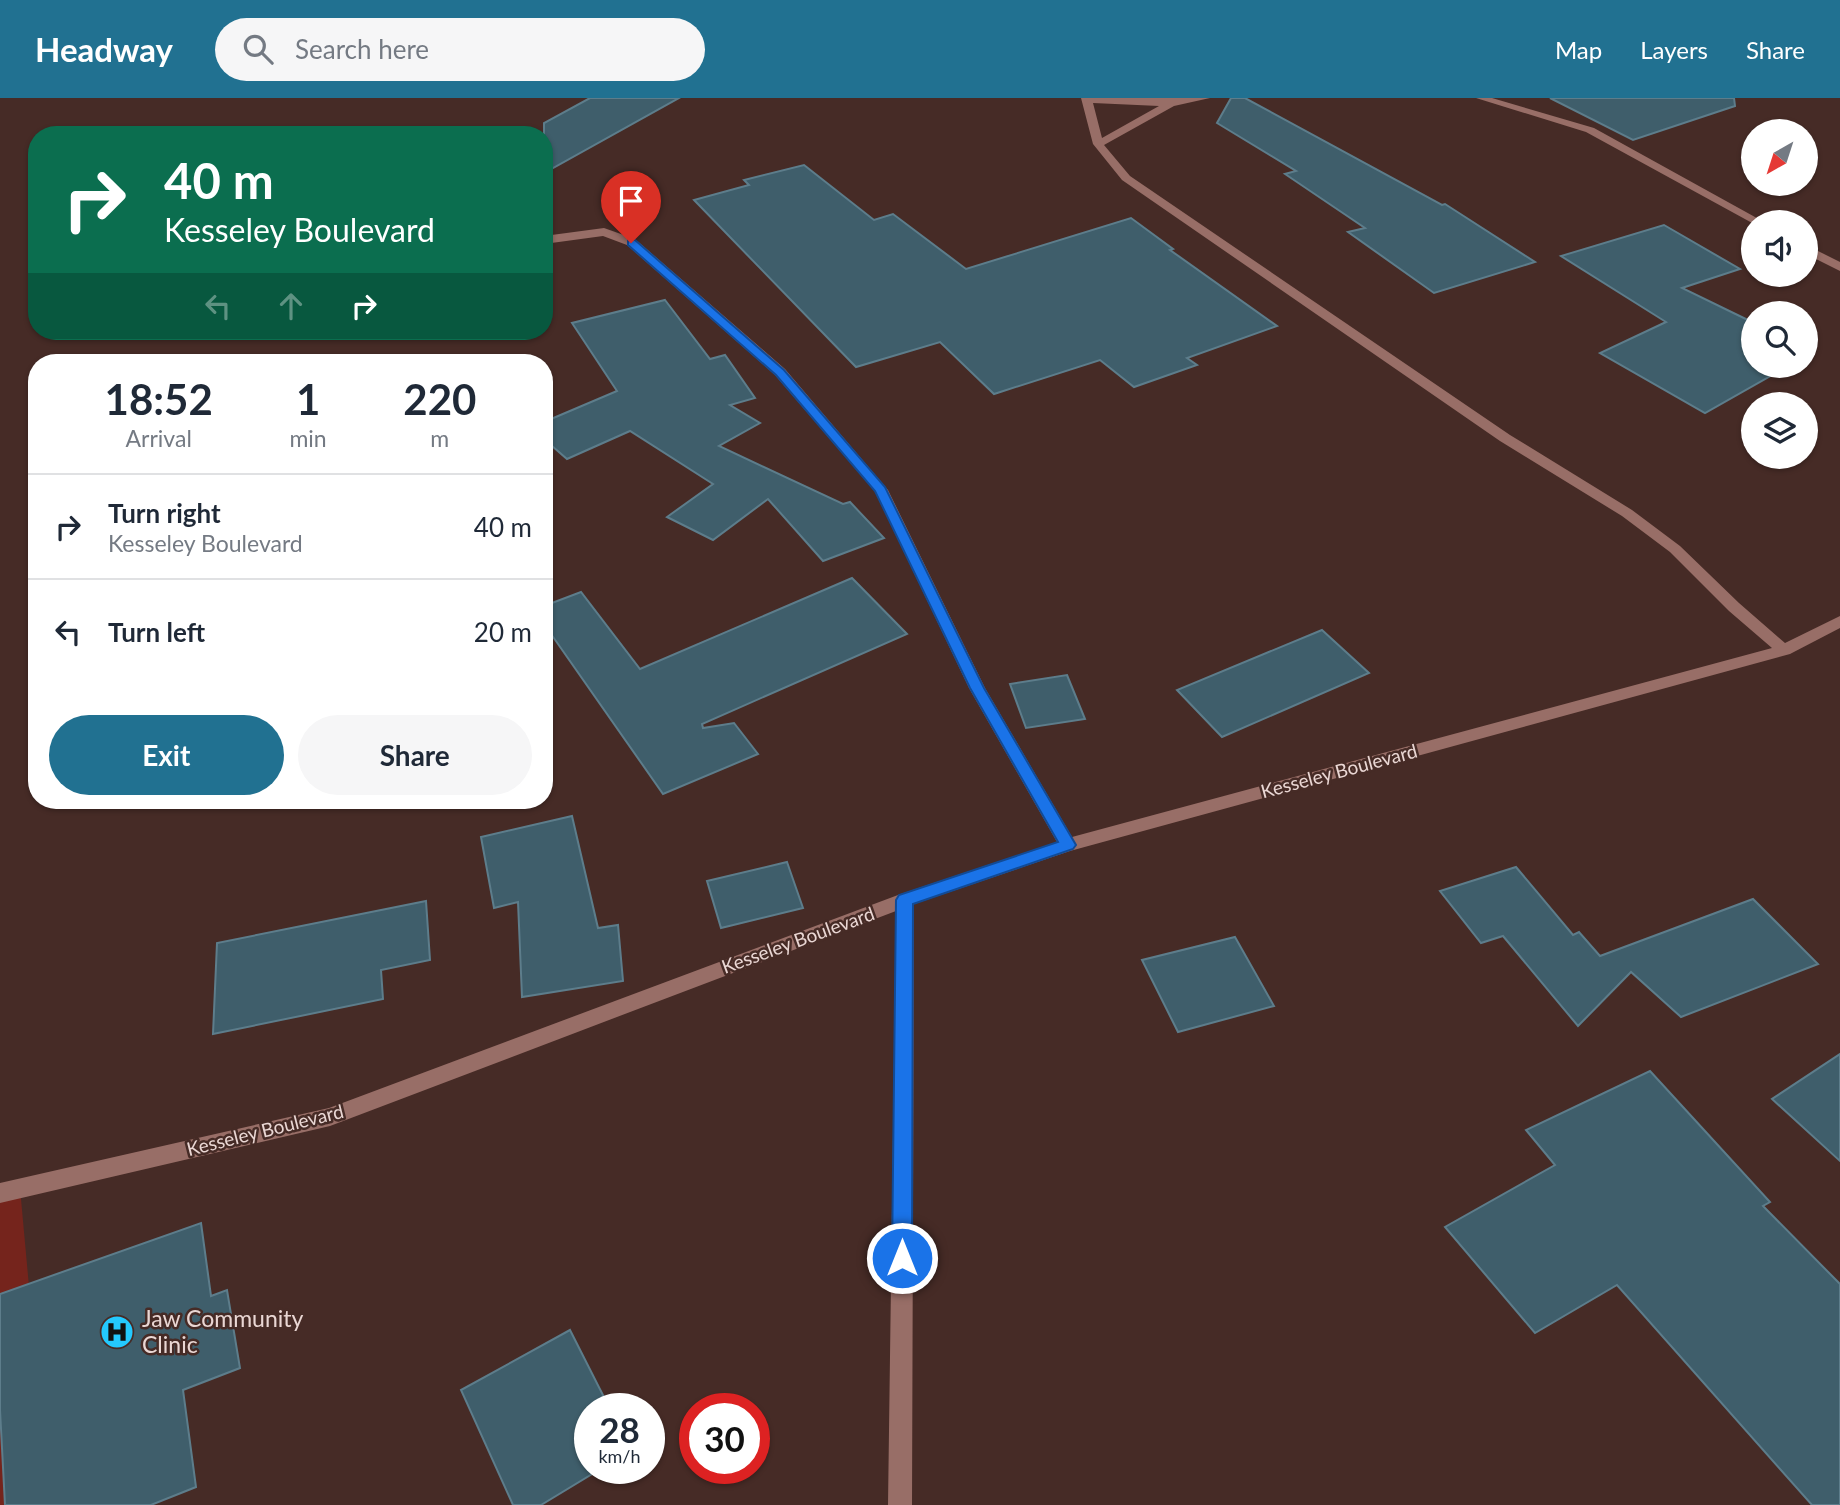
<!DOCTYPE html>
<html lang="en">
<head>
<meta charset="utf-8">
<style>
  body { margin:0; font-family:Lato,sans-serif; background:#f6f6f7; color:#1f2937; height:100vh; display:flex; flex-direction:column; font-size:26px; white-space:nowrap }
  * { box-sizing:border-box; margin:0 }
  p { font-size:23px; color:#747a83 }
  .icon { flex:none; width:38px; height:38px; fill:none; stroke:currentColor; stroke-width:2; stroke-linecap:round; stroke-linejoin:round }
  .map { position:relative; flex:1; overflow:hidden }
  .side { position:absolute; left:28px; top:256px; width:525px; height:455px; display:flex; flex-direction:column; background:#fff; border-radius:28px; box-shadow:0 2px 5px #0004 }
  .side>* { flex:none }
  .hud { position:absolute; left:28px; top:28px; width:525px; height:214px; border-radius:28px; box-shadow:0 2px 5px #0004; background:#0b6e4f; color:#fff; overflow:hidden }
  .needle { width:46px; rotate:219deg }
  .fabs { position:absolute; left:1741px; top:21px; display:grid; gap:14px }
  .fabs a { display:grid; place-items:center; width:77px; height:77px; border-radius:50%; background:#fff; box-shadow:0 2px 5px #0004; font-size:35px }
  .speed { position:absolute; left:574px; top:1295px; display:flex; gap:14px; font-size:35px; font-weight:700; text-align:center }
  .speed>* { display:grid; place-content:center; width:91px; height:91px; border-radius:50%; background:#fff; box-shadow:0 2px 5px #0004; line-height:1 }
  .speed small { font-size:18px; font-weight:400 }
  .speed .limit { border:10px solid #d22; background:#fff; color:#111 }
  .pin { position:absolute; display:grid; place-items:center; width:60px; height:60px; color:#fff; margin:-72px -30px; border-radius:50% 50% 50% 0; rotate:-45deg; box-shadow:0 0 7px #0007 }
  .pin .icon { rotate:45deg }
  .me { position:absolute; width:77px; margin:-38px; rotate:0deg; stroke-linejoin:round; filter:drop-shadow(0 0 5px #0008) }
  .turn { display:flex; align-items:center; gap:24px; height:147px; padding:0 21px; font-size:32px }
  .turn .icon { width:91px; height:91px; stroke-width:2.5 }
  .turn b { display:block; font-size:49px; line-height:60px }
  .lanes { display:flex; align-items:center; height:66px; padding:0 21px; background:#0003; justify-content:center; gap:35px; direction:ltr }
  .lanes .off { opacity:.35 }
  .eta { display:flex; justify-content:space-evenly; align-items:center; height:119px; text-align:center }
  .eta b { font-size:42px; font-weight:700; line-height:49px }
  .cta { display:flex; gap:14px; margin-top:auto; padding:14px 21px }
  .cta a { flex:1; height:80px; border-radius:42px; background:#217191; color:#fff; font-size:28px; font-weight:700; line-height:80px; text-align:center }
  .cta a+a { background:#f6f6f7; color:#1f2937 }
  ul { padding:0; list-style:none }
  li { display:flex; align-items:center; gap:21px; height:105px; padding:0 21px; border-top:2px solid #e0e1e3 }
  li div { flex:1 }
  li b { display:block; font-size:26px }
  li em { font-style:normal }
  header { display:flex; align-items:center; gap:42px; box-sizing:border-box; height:98px; padding:0 35px; background:#217191; color:#fff }
  header strong { font-size:33px }
  nav { display:flex; gap:38px; margin-inline-start:auto; font-size:24px }
  .search { width:490px; height:63px; background:#f6f6f7; display:flex; align-items:center; gap:18px; box-sizing:border-box; padding:0 24px; border-radius:38px; color:#747a83; font-size:26px }
  .map>svg:first-child { display:block }
  .green { fill:#75241c }
  .building { fill:#3f5e6b; stroke:#5d7d8b; stroke-width:2 }
  .lines { fill:none; stroke-linecap:round; stroke-linejoin:round }
  .minor { fill:#986e67; fill-rule:evenodd }
  .route { fill:#1a73e8; stroke:#114b97; stroke-width:2 }
  .labels { text-anchor:middle; stroke-width:5; stroke-linejoin:round; paint-order:stroke }
  .street-label { font-size:19px; fill:#ead7d4; stroke:#462b26 }
  .near-poi-label { font-size:23px; fill:#ead7d4; stroke:#462b26; text-anchor:start }
</style>
</head>
<body>
<header>
<strong>Headway</strong>
<div class="search"><svg class="icon" aria-label="search" viewBox="0 0 24 24"><circle cx="10" cy="10" r="6"/><path d="M15 15l6 6"/></svg>Search here</div>
<nav><a>Map</a><a>Layers</a><a>Share</a></nav>
</header>
<div class="map">
<svg width="1840" height="1407" viewBox="0 0 1840 1407">
  <rect width="100%" height="100%" fill="#462b26"/>
  <polygon class="green" points="20,1090 49,1407 0,1407 0,1095"/>
  <g class="building">
    <polygon points="590,0 679,0 544,75 544,25"/>
    <polygon points="1231,0 1245,0 1442,107 1445,106 1535,164 1434,195 1348,134 1365,130 1285,76 1296,73 1217,25"/>
    <polygon points="1550,0 1734,0 1735,8 1633,42"/>
    <polygon points="804,67 874,122 893,116 966,171 1131,120 1173,151 1170,152 1277,228 1187,260 1197,267 1134,289 1100,262 994,296 940,244 856,269 694,102 749,87 744,82"/>
    <polygon points="1664,127 1740,171 1682,190 1754,225 1754,268 1788,268 1705,315 1600,255 1666,224 1561,158"/>
    <polygon points="665,202 710,261 725,257 755,300 730,307 760,325 719,348 843,406 850,404 884,440 823,463 768,401 713,442 667,419 713,386 630,333 567,361 544,341 544,324 617,293 572,225"/>
    <polygon points="852,480 907,536 702,626 703,630 734,625 758,656 663,696 544,526 544,508 581,494 640,571"/>
    <polygon points="1322,532 1369,575 1222,639 1177,592"/>
    <polygon points="1067,577 1085,621 1026,630 1010,586"/>
    <polygon points="572,718 598,830 618,827 623,883 522,899 518,804 494,810 481,739"/>
    <polygon points="787,764 803,810 721,830 707,783"/>
    <polygon points="1516,769 1573,837 1579,834 1600,858 1753,801 1818,866 1681,919 1631,874 1578,928 1503,838 1481,845 1440,793"/>
    <polygon points="426,803 430,862 381,872 383,901 213,936 217,845"/>
    <polygon points="1235,839 1274,908 1178,934 1142,862"/>
    <polygon points="1840,956 1840,1063 1772,1001"/>
    <polygon points="1650,973 1770,1104 1763,1108 1840,1186 1840,1407 1812,1407 1617,1187 1535,1235 1445,1129 1555,1067 1526,1032"/>
    <polygon points="201,1125 211,1198 227,1192 240,1270 183,1292 196,1389 151,1407 5,1407 0,1312 0,1196"/>
    <polygon points="570,1232 610,1311 590,1311 590,1370 602,1370 541,1407 513,1407 461,1292"/>
  </g>
  <g class="lines">
    <g class="minor">
      <path d="M1081 0H1210L1174 8 1104 47 1130 78 1510 337 1632 412 1680 448 1739 505 1785 545 1840 518V530L1790 556 1070 753 914 806 912 1407H888L896 813 330 1028 0 1105V1085L329 1010 898 797 1057 744 969 590 875 393 775 277 627 147 603 138 544 146V138L604 130 635 141 785 271 888 392 985 590 1072 739 1772 550 1729 513 1670 454 1622 418 1500 343 1122 82 1093 46ZM1093 5 1159 8 1102 40Z"/>
      <polygon points="1476,0 1492,0 1594,30 1764,124 1754,126 1586,34"/>
      <polygon points="1806,147 1840,164 1840,173 1806,156"/>
    </g>
  </g>
  <polygon class="route" points="628,142 635,142 784,272 885,389 984,590 1076,747 1073,751 913,806 912,1160 909,1166 902,1169 895,1166 892,1160 896,802 899,797 1058,744 970,590 875,393 776,277 628,147"/>
  <defs>
    <symbol id="hospital-disc" viewBox="-11 -11 22 22"><circle r="9.5" fill="#24c9fe" stroke="#462b26"/><path d="M-5-5h3v3.5h4V-5h3V5h-3V1.5h-4V5h-3Z" fill="#111"/></symbol>
  </defs>
  <g fill-rule="evenodd">
    <use href="#hospital-disc" x="98" y="1215" width="38" height="38"/>
  </g>
  <g class="labels">
    <g class="street-label">
      <text transform="translate(1339 673) rotate(-15)" y="7">Kesseley Boulevard</text>
      <text transform="translate(798 842) rotate(-20)" y="7">Kesseley Boulevard</text>
      <text transform="translate(265 1032) rotate(-14)" y="7">Kesseley Boulevard</text>
    </g>
    <g class="near-poi-label">
      <text x="142" y="1229">Jaw Community<tspan x="142" dy="26">Clinic</tspan></text>
    </g>
  </g>
</svg>
<div class="fabs">
<a><svg class="needle" viewBox="-14 -14 28 28"><path d="M0-13l5 13h-10z" fill="#e53935"/><path d="M0 13l5-13h-10z" fill="#747a83"/></svg></a>
<a><svg class="icon" aria-label="sound" viewBox="0 0 24 24"><path d="M4 9h4l5-4v14l-5-4H4zM17 9q2 3 0 6"/></svg></a>
<a><svg class="icon" aria-label="search" viewBox="0 0 24 24"><circle cx="10" cy="10" r="6"/><path d="M15 15l6 6"/></svg></a>
<a><svg class="icon" aria-label="layers" viewBox="0 0 24 24"><path d="M12 4l9 5-9 5-9-5zM3 14l9 5 9-5"/></svg></a>
</div>
<div class="speed"><div>28<small>km/h</small></div><div class="limit">30</div></div>
<div class="pin" style="left:631px;top:145px;background:#d93025"><svg class="icon" aria-label="arrive" viewBox="0 0 24 24"><path d="M6 21V4h12l-3 4 3 4H6"/></svg></div>
<svg class="me" style="left:902px;top:1160px" viewBox="-20 -20 40 40"><circle r="17" fill="#1a73e8" stroke="#fff" stroke-width="3"/><path d="M0-11L8 9 0 5-8 9z" fill="#fff"/></svg>
<div class="hud">
<div class="turn"><svg class="icon" aria-label="right" viewBox="0 0 24 24"><path d="M7 20v-9h11M14 6l5 5-5 5"/></svg><div><b>40 m</b>Kesseley Boulevard</div></div>
<div class="lanes"><svg class="icon off" aria-label="left" viewBox="0 0 24 24"><path d="M17 20v-9H6M10 6l-5 5 5 5"/></svg><svg class="icon off" aria-label="ahead" viewBox="0 0 24 24"><path d="M12 20V5M6 11l6-6 6 6"/></svg><svg class="icon" aria-label="right" viewBox="0 0 24 24"><path d="M7 20v-9h11M14 6l5 5-5 5"/></svg></div>
</div>
<section class="side">
<div class="eta">
<div><b>18:52</b><p>Arrival</p></div>
<div><b>1</b><p>min</p></div>
<div><b>220</b><p>m</p></div>
</div>
<ul>
<li><svg class="icon" aria-label="right" viewBox="0 0 24 24"><path d="M7 20v-9h11M14 6l5 5-5 5"/></svg><div><b>Turn right</b><p>Kesseley Boulevard</p></div><em>40 m</em></li>
<li><svg class="icon" aria-label="left" viewBox="0 0 24 24"><path d="M17 20v-9H6M10 6l-5 5 5 5"/></svg><div><b>Turn left</b></div><em>20 m</em></li>
</ul>
<div class="cta"><a>Exit</a><a>Share</a></div>
</section>
</div>
</body>
</html>
